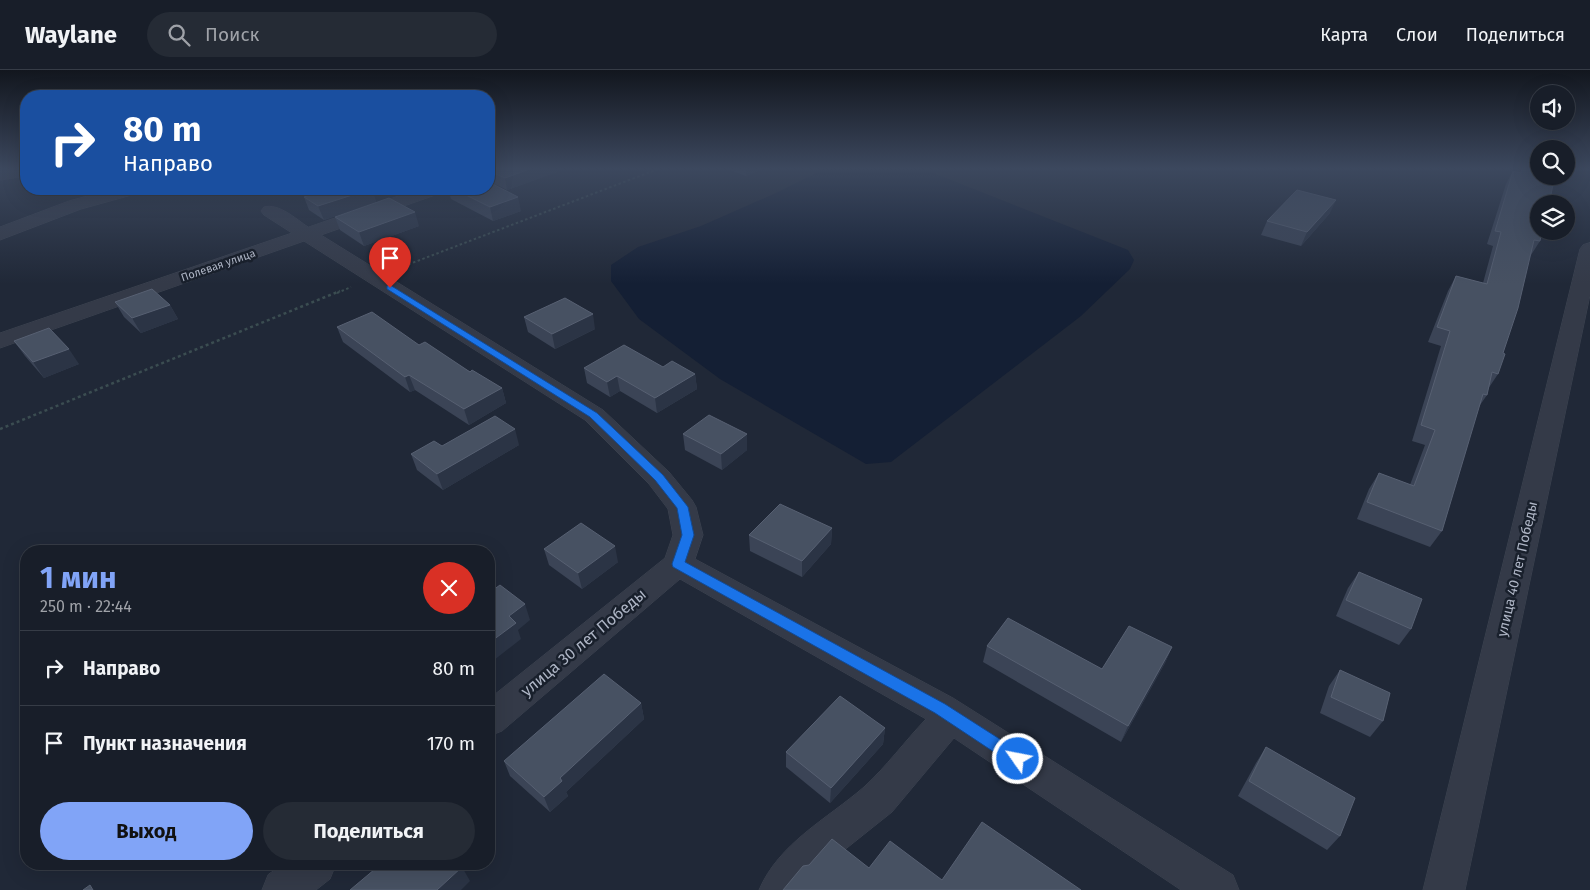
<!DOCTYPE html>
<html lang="ru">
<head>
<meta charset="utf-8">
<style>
  body { margin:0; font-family:"Fira Sans",sans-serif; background:#252b35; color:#f1f3f6; height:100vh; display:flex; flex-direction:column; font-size:19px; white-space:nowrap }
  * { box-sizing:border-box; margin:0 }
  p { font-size:16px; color:#9fa2a8 }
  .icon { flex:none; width:28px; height:28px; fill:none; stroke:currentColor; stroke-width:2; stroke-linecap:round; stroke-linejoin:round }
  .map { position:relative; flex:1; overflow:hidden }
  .drawer { position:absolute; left:20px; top:475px; width:475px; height:325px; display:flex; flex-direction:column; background:#181e29; border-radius:20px; box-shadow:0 5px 20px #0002,0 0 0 1px #363c46 }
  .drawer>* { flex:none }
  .hud { position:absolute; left:20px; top:20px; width:475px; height:105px; border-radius:20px; box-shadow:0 5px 20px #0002,0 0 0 1px #363c46; background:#1a4fa0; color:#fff; overflow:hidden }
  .controls { position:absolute; left:1530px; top:15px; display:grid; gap:10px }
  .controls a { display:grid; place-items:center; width:45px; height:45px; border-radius:50%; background:#181e29; box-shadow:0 5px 20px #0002,0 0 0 1px #363c46; font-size:25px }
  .pin { position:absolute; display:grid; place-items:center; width:42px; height:42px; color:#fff; margin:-51px -21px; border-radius:50% 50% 50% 0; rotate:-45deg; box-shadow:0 0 5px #0007 }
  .pin .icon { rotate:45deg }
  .me { position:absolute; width:55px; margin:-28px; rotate:303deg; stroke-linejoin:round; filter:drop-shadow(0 0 4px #0008) }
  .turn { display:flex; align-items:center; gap:18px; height:105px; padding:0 20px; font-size:22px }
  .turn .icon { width:65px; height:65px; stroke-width:2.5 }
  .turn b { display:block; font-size:35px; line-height:42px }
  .round { display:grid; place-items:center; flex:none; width:52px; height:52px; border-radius:26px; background:#252b35 }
  .summary { display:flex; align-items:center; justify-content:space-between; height:85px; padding:0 20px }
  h1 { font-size:30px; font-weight:700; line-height:38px; color:#81a4f7 }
  .cta { display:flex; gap:10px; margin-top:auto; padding:10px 20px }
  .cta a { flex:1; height:58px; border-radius:30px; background:#81a4f7; color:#111; font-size:20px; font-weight:700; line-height:58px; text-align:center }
  .cta a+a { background:#252b35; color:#f1f3f6 }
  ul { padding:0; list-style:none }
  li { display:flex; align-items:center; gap:15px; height:75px; padding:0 20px; border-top:1px solid #363c46 }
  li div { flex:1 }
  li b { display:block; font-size:19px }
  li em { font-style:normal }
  header { display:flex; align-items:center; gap:30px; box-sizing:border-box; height:70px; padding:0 25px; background:#181e29; border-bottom:1px solid #363c46 }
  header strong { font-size:24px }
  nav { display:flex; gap:28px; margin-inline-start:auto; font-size:18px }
  .search { width:350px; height:45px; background:#252b35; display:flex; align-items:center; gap:12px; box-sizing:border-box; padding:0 18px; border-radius:28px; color:#9fa2a8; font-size:19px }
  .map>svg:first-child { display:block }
  .water { fill:#141f34 }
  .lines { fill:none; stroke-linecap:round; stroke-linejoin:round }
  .minor-casing { stroke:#3d4451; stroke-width:1 }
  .path-far1 { stroke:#3b4d51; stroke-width:2; stroke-dasharray:2.5 2.5; stroke-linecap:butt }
  .path { stroke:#3b4d51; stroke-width:2.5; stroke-dasharray:3 3; stroke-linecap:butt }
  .minor { fill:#343a48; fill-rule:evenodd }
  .wall { fill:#3b4456 }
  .shaded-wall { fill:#2b3445 }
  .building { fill:#475162; stroke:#576072 }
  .route { fill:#1a73e8; stroke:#114b97 }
  .labels { text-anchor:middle; stroke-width:5; stroke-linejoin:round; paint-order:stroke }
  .far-street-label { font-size:11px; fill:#aeb5c5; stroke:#19202c }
  .street-label { font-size:14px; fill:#aeb5c5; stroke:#19202c }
  .near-street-label { font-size:16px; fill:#aeb5c5; stroke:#19202c }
</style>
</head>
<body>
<header>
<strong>Waylane</strong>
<div class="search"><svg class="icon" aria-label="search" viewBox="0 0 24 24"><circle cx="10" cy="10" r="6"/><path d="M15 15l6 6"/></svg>Поиск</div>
<nav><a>Карта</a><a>Слои</a><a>Поделиться</a></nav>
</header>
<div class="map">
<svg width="1590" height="820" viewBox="0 0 1590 820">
  <rect width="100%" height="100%" fill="#202837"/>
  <polygon class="water" points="824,99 923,99 1128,180 1134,190 1130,199 1081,246 891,392 866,394 720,309 639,249 611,211 611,195 638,177 701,156 776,123"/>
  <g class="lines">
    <defs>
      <g id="minor">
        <polygon points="26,99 26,106 0,110 0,100"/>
        <polygon points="114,119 142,119 139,123 81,139 0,170 0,157 69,131"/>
        <path d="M419 119H444L441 123 321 165 603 340 669 402 692 430 696 437 703 465 695 489 953 628 1233 805 1239 820H1181L954 668 892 742 833 789 807 820H759C779 773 827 749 864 717 886 697 905 671 926 649L680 509 502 661 489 666V629L665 488 673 465 668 439 649 414 585 350 304 171 0 278V263L292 163 264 145 261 141 264 137C279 133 296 149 308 157Z"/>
        <polygon points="1590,173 1590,225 1465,820 1423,820 1580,179 1583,175"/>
        <polygon points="283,794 336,794 330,809 316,820 262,820 268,805"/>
      </g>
    </defs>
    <use href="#minor" class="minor-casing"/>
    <g class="path-far1">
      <polyline points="399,198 658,99"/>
      <polyline points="337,223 351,217"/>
    </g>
    <polyline class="path" points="0,359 340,221"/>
    <use href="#minor" class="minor"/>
  </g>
  <g class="wall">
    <polygon points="489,99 565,99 507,120 489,111"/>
    <polygon points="727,99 762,99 746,106"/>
    <polygon points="1521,99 1539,99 1554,110 1540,171 1531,185 1530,185 1503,283 1498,304 1488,319 1487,325 1478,338 1442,461 1430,477 1357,449 1369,419 1379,403 1410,415 1425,375 1412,371 1441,276 1428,272 1448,221 1456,206 1483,213 1493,176 1487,174 1506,114 1513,101 1519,103"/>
    <polygon points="310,119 372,119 376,132 324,150 309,140 304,127 312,124"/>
    <polygon points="448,119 489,119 521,141 493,151 451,129"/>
    <polygon points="1330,143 1301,176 1261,165 1267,151"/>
    <polygon points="335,147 419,156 364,176 340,160"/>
    <polygon points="115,232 170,235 178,249 141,263 124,247"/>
    <polygon points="524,247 595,259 555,279 528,262"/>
    <polygon points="337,257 419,275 502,318 506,333 469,355 415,320 410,322 343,272"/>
    <polygon points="14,271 79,294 44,308 25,286"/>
    <polygon points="663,297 695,304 697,319 657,343 620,321 610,327 587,313 584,298"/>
    <polygon points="683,364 747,364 747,380 722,400 685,380"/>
    <polygon points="519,375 443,420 417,400 411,384 442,376"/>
    <polygon points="832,458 831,474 802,507 750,481 749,465"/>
    <polygon points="544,479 618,492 582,519 549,495"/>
    <polygon points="1359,502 1411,559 1399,575 1336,546 1348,518"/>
    <polygon points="987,576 1102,599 1172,577 1165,593 1121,672 983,592"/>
    <polygon points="1340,600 1383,651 1370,667 1320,643 1329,616"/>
    <polygon points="641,633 644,649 566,722 568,726 550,742 510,706 504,691"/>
    <polygon points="885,658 883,674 830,733 786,697 786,682"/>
    <polygon points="1266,677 1340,766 1327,780 1238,726 1256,693"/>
  </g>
  <g class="shaded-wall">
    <polygon points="530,99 565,99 507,120 505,108"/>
    <polygon points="746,99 762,99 746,106"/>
    <polygon points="372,119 376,132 324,150 318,136"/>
    <polygon points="518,127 521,141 493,151 490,137"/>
    <polygon points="1336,130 1330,143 1301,176 1307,162"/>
    <polygon points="415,142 419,156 364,176 359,162"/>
    <polygon points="170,235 178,249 141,263 132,248"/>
    <polygon points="593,244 595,259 555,279 552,264"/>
    <polygon points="69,279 79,294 44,308 33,292"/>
    <polygon points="695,304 697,319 657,343 655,328"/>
    <polygon points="409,305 415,320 410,322 405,307"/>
    <polygon points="617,306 620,321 610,327 607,312"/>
    <polygon points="502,318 506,333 469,355 464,339"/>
    <polygon points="515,359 519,375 443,420 437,404"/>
    <polygon points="747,364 747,380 722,400 721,384"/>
    <polygon points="832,458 831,474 802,507 802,491"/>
    <polygon points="615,476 618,492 582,519 578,503"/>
    <polygon points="525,534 530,550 518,560 521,569 489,594 489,573 509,546"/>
    <polygon points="1172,577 1165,593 1121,672 1128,656"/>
    <polygon points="641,633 644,649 566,722 568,726 550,742 544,727 560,708"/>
    <polygon points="885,658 883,674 830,733 831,718"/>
    <polygon points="462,797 470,811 461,820 437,820"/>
  </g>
  <g class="building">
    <polygon points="489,99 530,99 505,108 489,101"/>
    <polygon points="1522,99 1539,99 1539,106 1555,106 1554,110 1549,134 1539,134 1539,161 1542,161 1540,171 1534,170 1518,238 1503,283 1505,284 1498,304 1492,302 1487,325 1483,324 1442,461 1367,432 1379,403 1414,416 1435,360 1421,355 1450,261 1437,257 1456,206 1487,214 1501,162 1495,161 1513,101 1521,103"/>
    <polygon points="489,112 518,127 490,137 454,119 489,119"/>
    <polygon points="319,119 371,119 318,136 304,127 322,121"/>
    <polygon points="1297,120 1336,130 1307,162 1267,151"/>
    <polygon points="389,128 415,142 359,162 335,147"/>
    <polygon points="152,219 170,235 132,248 115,232"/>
    <polygon points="565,228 593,244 552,264 524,247"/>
    <polygon points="372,242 419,275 425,272 470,302 472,300 502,318 464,339 409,305 405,307 337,257"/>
    <polygon points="49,258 69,279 33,292 14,271"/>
    <polygon points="624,275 663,297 672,291 695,304 655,328 617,306 607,312 584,298"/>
    <polygon points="709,345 747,364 721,384 683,364"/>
    <polygon points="495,346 515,359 437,404 411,384 434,371 442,376"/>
    <polygon points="780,434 832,458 802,491 749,465"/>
    <polygon points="581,453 615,476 578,503 544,479"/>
    <polygon points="1359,502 1422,529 1411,559 1346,530"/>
    <polygon points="500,515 525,534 509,546 516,553 489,573 489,523"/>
    <polygon points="1008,548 1102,599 1129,556 1172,577 1128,656 987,576"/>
    <polygon points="1340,600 1390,623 1383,651 1331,627"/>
    <polygon points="604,604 641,633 560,708 562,711 544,727 504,691"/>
    <polygon points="840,626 885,658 831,718 786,682"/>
    <polygon points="1266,677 1355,728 1340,766 1249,711"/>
    <polygon points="982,752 1081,820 783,820 803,796 809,795 832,769 869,798 890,771 942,810"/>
    <polygon points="381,794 459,794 462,797 437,820 350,820"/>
    <polygon points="90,815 93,820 83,820"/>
  </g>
  <linearGradient id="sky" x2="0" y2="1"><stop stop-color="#12161e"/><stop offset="0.46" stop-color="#3c485e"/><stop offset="1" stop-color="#3c485e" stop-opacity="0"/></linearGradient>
  <rect width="1590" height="214" fill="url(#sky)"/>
  <polygon class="route" points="390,215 597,343 663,405 688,437 694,465 685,492 945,634 1023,684 1026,689 1023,694 1018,696 1012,694 935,643 673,497 672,494 682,465 677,438 655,410 590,347 387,219 387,216"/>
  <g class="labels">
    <g class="far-street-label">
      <text transform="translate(218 195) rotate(-19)" y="4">Полевая улица</text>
    </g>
    <g class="street-label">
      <text transform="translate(1517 499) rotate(-77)" y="5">улица 40 лет Победы</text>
    </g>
    <g class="near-street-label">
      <text transform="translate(583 572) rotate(-40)" y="6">улица 30 лет Победы</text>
    </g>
  </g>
</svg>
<div class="controls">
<a><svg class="icon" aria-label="sound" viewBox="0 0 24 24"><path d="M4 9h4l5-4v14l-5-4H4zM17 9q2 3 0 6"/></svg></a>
<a><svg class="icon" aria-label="search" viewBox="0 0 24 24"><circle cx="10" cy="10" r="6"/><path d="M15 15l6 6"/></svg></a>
<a><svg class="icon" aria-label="layers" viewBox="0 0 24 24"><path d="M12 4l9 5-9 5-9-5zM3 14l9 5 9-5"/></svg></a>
</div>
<div class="pin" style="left:390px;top:218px;background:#d93025"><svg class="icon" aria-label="arrive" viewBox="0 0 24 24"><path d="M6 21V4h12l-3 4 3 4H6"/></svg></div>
<svg class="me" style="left:1018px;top:689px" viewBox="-20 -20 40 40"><circle r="17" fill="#1a73e8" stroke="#fff" stroke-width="3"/><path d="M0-11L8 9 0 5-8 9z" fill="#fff"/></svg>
<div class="hud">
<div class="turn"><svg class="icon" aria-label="right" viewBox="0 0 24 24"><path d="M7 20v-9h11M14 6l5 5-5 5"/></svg><div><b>80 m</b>Направо</div></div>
</div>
<section class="drawer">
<div class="summary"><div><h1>1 мин</h1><p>250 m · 22:44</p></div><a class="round" style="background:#d93025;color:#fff"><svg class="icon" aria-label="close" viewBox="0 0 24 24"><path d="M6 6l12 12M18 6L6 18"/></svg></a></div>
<ul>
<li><svg class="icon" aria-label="right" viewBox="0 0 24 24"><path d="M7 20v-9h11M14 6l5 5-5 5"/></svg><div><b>Направо</b></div><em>80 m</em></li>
<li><svg class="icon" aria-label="arrive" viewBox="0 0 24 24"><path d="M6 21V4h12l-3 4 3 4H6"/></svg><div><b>Пункт назначения</b></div><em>170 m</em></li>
</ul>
<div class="cta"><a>Выход</a><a>Поделиться</a></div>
</section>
</div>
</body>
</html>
